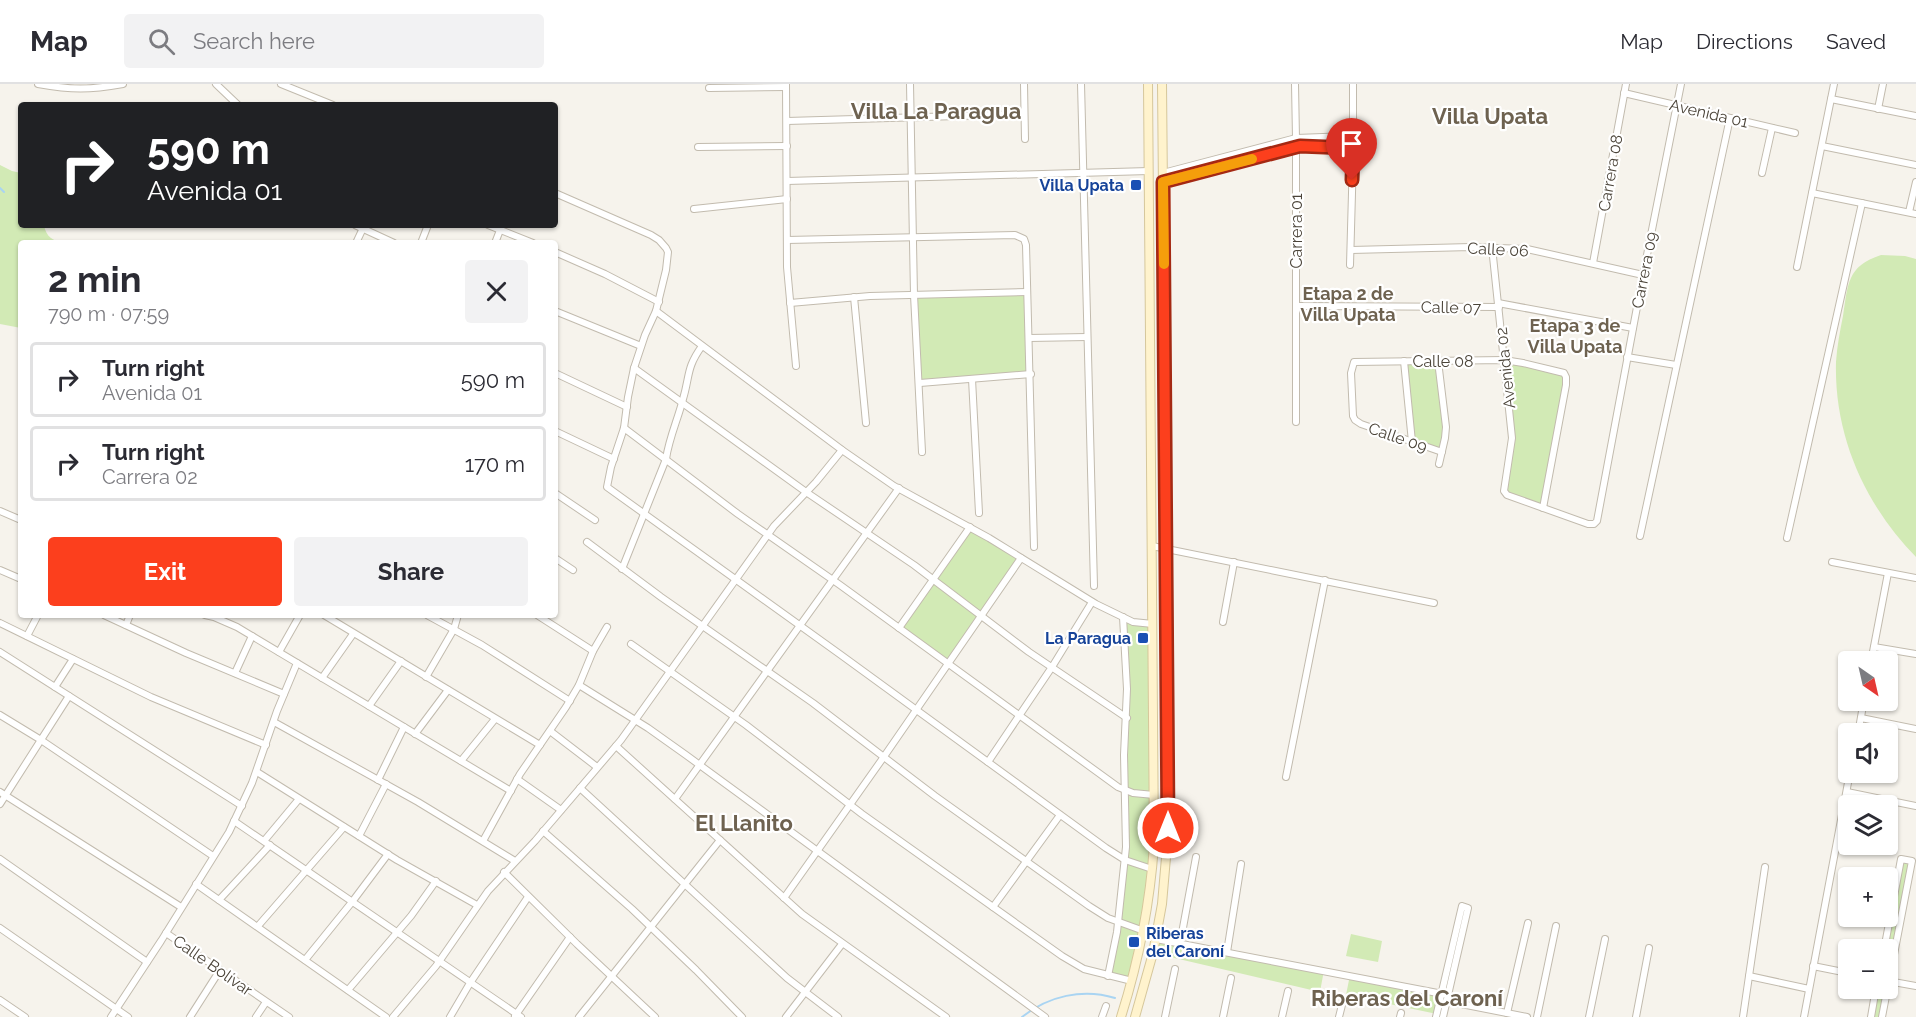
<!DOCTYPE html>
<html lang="en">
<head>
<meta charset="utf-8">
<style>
  body { margin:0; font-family:Raleway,sans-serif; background:#f2f2f3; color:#2b2b33; height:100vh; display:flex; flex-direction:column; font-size:22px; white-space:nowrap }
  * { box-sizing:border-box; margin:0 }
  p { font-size:20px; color:#7c7c81 }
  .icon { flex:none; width:33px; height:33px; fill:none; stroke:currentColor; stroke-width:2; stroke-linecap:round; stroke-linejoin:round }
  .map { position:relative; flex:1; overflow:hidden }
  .panel { position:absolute; left:18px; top:156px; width:540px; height:378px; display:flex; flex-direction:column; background:#fff; border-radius:6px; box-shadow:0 2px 4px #0004 }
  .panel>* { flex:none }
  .guide { position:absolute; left:18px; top:18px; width:540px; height:126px; border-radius:6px; box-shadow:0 2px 4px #0004; background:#202124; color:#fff; overflow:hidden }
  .needle { width:39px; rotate:146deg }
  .fabs { position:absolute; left:1838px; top:567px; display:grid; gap:12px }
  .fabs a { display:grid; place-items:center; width:60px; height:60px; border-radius:6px; background:#fff; box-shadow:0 2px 4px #0004; font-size:30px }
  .pin { position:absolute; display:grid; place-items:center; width:51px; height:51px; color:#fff; margin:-62px -26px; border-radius:50% 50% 50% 0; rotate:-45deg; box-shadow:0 0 6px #0007 }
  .pin .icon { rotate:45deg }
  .me { position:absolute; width:66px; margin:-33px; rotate:0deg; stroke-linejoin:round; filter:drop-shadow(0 0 4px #0008) }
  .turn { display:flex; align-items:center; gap:21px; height:126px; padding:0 30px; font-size:27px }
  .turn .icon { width:78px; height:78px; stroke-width:2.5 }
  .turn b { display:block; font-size:42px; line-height:51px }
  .round { display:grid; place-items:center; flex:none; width:63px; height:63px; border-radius:6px; background:#f2f2f3 }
  .overview { display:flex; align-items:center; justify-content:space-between; height:102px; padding:0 30px }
  h1 { font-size:36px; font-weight:700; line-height:45px }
  .action { display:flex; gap:12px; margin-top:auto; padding:12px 30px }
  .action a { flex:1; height:69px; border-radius:6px; background:#fc3f1d; color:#fff; font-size:24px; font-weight:700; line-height:69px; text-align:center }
  .action a+a { background:#f2f2f3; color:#2b2b33 }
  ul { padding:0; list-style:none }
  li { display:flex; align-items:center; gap:18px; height:75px; margin:0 12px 9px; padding:0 18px; border:3px solid #e1e1e2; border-radius:6px }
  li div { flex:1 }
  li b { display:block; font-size:22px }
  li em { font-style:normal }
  header { display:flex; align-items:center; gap:36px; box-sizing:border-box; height:84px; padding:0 30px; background:#fff; border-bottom:2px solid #e1e1e2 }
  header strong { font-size:28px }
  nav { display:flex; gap:33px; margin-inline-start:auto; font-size:21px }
  .search { width:420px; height:54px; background:#f2f2f3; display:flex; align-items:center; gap:15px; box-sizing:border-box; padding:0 21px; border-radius:6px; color:#7c7c81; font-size:22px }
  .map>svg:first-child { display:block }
  .green { fill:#d2eab5 }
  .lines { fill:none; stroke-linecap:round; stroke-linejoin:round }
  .stream { stroke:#a9d4f2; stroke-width:2 }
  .street-casing { stroke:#c2bbae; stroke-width:8 }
  .secondary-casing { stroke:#d6c79b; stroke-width:10 }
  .street { stroke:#fff; stroke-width:6 }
  .secondary { stroke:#fff3cd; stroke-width:8 }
  .route-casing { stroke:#a42913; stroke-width:15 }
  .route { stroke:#fc3f1d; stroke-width:10 }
  .slow { stroke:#f59e0b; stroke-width:10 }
  .transit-dot { fill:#1a4fb4; stroke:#fff; stroke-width:2 }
  .labels { text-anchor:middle; stroke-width:4.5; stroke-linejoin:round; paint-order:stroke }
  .street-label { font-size:16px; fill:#4b4439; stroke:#fff }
  .transit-label { font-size:16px; font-weight:bold; fill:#164399; stroke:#fff; text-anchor:end }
  .neighbourhood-label { font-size:18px; font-weight:bold; fill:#6e6250; stroke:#fff }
  .district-label { font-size:22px; font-weight:bold; fill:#6e6250; stroke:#fff }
</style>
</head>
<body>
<header>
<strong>Map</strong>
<div class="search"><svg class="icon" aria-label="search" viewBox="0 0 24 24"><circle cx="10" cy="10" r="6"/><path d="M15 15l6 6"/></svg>Search here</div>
<nav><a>Map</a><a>Directions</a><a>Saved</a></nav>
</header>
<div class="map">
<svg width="1916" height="933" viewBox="0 0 1916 933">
  <rect width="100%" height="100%" fill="#f6f3ec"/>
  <g class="green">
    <path d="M0 81 12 87 21 89V141H44C46 153 53 157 64 159H21V244L0 240Z"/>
    <path d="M1881 171 1905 172 1916 175V473C1865 421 1834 352 1836 278 1837 262 1840 247 1843 232 1848 200 1847 182 1881 171Z"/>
    <polygon points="1027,208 1031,290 920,299 914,211"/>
    <polygon points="1504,276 1566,290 1543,424 1505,410 1511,362"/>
    <polygon points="1404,277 1438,277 1445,331 1442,368 1412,358"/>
    <polygon points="970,443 1021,474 947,579 899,544"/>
    <polygon points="1123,533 1153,540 1154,761 1132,897 1108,892 1125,784 1127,638"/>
    <polygon points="1901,775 1912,777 1882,933 1871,933 1876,905 1887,904 1887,866"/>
    <polygon points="1351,850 1382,857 1378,878 1346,872"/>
    <polygon points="1156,855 1324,886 1320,908 1153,869"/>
    <polygon points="1350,891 1441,910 1437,930 1346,911"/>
  </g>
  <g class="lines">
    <g class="stream">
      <polyline points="0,104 4,108"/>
      <path d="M1022 933C1048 912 1083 904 1115 914"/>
    </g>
    <defs>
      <g id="street">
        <path d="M38 0C72 6 89 6 123 0"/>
        <polyline points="216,0 238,21"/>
        <polyline points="281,0 333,21"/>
        <polyline points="786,0 787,183 796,282"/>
        <polyline points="910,0 914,211 922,368"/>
        <polyline points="1024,0 1025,55"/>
        <polyline points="1081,0 1094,502"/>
        <polyline points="1295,0 1296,54"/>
        <polyline points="709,4 786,3"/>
        <polyline points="1624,9 1795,49"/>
        <polyline points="1831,15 1916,32"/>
        <polyline points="1878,25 1883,0"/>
        <polyline points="787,37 1024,30"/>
        <polyline points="1822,62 1916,81"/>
        <polyline points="698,63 787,62"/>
        <polyline points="1163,89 1296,54 1350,52 1353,49 1353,0"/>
        <polyline points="1762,89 1772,44"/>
        <polyline points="787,97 1149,87"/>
        <polyline points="1163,98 1300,62 1349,64 1353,69 1353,73 1350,181"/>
        <polyline points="555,109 651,151 659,156 666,164 668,168 666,186 656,227 645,251 634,284 628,313 624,344 611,383 607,403 841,571 1106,764 1125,776 1152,785"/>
        <polyline points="1812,109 1916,130"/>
        <polyline points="694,125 787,115"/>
        <polyline points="1909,128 1916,98"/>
        <polyline points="355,141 394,159"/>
        <polyline points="488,141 533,159"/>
        <polyline points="787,156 1015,151 1024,155 1026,161 1034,463"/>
        <polyline points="356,159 364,142"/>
        <polyline points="421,159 428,141"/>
        <polyline points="495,159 502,141"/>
        <polyline points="1492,163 1512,354 1504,407 1507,411 1588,440 1594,440 1597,437 1643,191 1681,0"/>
        <polyline points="1351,166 1471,163 1527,165 1643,191"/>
        <polyline points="555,168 605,190 659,218"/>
        <polyline points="1593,179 1626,0"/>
        <polyline points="1797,183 1834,0"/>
        <polyline points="854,213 866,339"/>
        <polyline points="790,219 870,212 1027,208"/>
        <polyline points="1498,219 1633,244"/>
        <polyline points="1296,222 1499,223"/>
        <polyline points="555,227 641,262"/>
        <polyline points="656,227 842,366 894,402 989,454 1096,520 1133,538 1153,540"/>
        <polyline points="1029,254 1087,253"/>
        <polyline points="1627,273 1676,281"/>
        <polyline points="1404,277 1412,358"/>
        <polyline points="1438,277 1446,343 1445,354 1439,380"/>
        <polyline points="634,284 806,408 914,481 1029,568 1127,634"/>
        <polyline points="555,289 627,323"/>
        <polyline points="972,295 979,429"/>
        <polyline points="920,299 1031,290"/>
        <polyline points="1296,338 1296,63"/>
        <polyline points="624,344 738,430 840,501 1118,703 1133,709 1154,711"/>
        <polyline points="555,347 614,375"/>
        <polyline points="1442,368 1361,340 1355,336 1353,332 1351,289 1354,278 1504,276 1523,279 1564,289 1566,293 1566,301 1543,424"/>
        <polyline points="555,409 595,436"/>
        <polyline points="0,427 21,436"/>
        <polyline points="1640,452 1730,34"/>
        <polyline points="1787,454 1862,119"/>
        <polyline points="587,458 661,513 813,619 935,712 1089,822 1108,834 1144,847"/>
        <polyline points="1152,462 1434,519"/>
        <polyline points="555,474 573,486"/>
        <polyline points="1832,478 1916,494"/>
        <path d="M622 485 666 375C669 354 678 335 683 315 690 292 686 284 702 262"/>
        <polyline points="0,486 21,495"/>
        <polyline points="104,531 186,569 284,610"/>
        <polyline points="205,531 214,533 237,543 511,707"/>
        <polyline points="324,531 540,661"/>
        <polyline points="427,531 482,561 570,617"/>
        <polyline points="537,531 593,567"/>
        <polyline points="1223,538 1234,478"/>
        <polyline points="0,539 151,613 266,661"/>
        <polyline points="126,541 130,531"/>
        <polyline points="899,544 970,443"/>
        <polyline points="27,552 38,531"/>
        <polyline points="631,560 746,641 862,730 1062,872 1084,885 1132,897"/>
        <polyline points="1874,563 1916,570"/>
        <polyline points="0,568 242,722"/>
        <polyline points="279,568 300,531"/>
        <polyline points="1871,578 1888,489"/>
        <polyline points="235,589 252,552"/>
        <polyline points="426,593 454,545 458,531"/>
        <polyline points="322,594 353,550"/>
        <polyline points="579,601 648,644 686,671 1045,933"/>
        <polyline points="55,603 73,575"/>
        <polyline points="369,622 401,577"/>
        <polyline points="0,631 41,656 213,772"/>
        <polyline points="1861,634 1916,645"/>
        <polyline points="274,638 418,718 515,777"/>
        <polyline points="550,647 597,683"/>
        <polyline points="415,650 448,606"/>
        <polyline points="1858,650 1864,616"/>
        <polyline points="616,662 802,830 946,933"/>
        <polyline points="461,677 495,635"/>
        <polyline points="988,678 1052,583 1092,518"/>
        <polyline points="257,688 397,776 477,821"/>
        <polyline points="1286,693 1325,496"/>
        <polyline points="517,695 561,726"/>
        <polyline points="378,696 404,643"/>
        <polyline points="580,704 787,894 838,933"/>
        <polyline points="0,708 181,823"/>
        <polyline points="1847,708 1916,722"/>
        <polyline points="675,715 899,404"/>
        <polyline points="0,720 69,612"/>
        <polyline points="234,737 521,933"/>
        <polyline points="543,747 632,825 696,886 742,933"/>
        <polyline points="359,752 386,700"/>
        <polyline points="264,757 299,715"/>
        <polyline points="483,757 520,690 566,623 579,601 593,567 607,543"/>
        <polyline points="0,775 147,878"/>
        <polyline points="504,788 577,860 655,933"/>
        <polyline points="196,800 386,933"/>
        <polyline points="784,814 883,674 1021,474"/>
        <polyline points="219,816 270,761"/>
        <polyline points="993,823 1060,731"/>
        <polyline points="258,842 344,743"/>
        <polyline points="0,844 128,933"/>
        <polyline points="166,849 289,933"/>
        <polyline points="1156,855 1448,911"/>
        <polyline points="1180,860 1196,773"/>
        <polyline points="1227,868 1241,780"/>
        <polyline points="305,876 352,818 388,770"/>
        <polyline points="1813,882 1848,889"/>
        <polyline points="1108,892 1117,848 1126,763 1124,671 1127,605 1123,533"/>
        <polyline points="1749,892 1809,905"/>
        <polyline points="1888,897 1916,902"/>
        <polyline points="348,906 411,832 436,797"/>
        <polyline points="0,916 25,933"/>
        <polyline points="1446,917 1527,933"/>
        <polyline points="1507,929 1528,839"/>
        <polyline points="515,932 570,853"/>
        <polyline points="111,933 161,857 229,748 252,699 277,627 297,579"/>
        <polyline points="190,933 220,886"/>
        <polyline points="256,933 266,918"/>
        <polyline points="393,933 436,882 488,807 535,757 621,656 774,442 816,398 842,366"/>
        <polyline points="450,933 470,899 528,813"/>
        <polyline points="579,933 720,756"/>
        <polyline points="786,933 842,860"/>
        <polyline points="1102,933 1106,922"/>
        <polyline points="1165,933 1175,885"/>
        <polyline points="1223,933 1231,894"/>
        <polyline points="1282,933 1288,907"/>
        <polyline points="1339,933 1343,917"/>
        <polyline points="1400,933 1401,929"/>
        <polyline points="1436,933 1462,822 1468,824 1443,933"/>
        <polyline points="1537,933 1556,842"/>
        <polyline points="1589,933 1605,855"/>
        <polyline points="1636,933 1649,864"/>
        <polyline points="1743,933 1765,783"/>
        <polyline points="1804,933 1850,688"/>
        <polyline points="1871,933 1876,904"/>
        <polyline points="1882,933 1912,777 1901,775 1884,866"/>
      </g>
      <g id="secondary">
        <path d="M1121 933C1139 876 1150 820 1154 761L1148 0"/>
        <polyline points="1135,933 1153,869 1162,820 1167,762 1168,647 1162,0"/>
      </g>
    </defs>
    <use href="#street" class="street-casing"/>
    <use href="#secondary" class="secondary-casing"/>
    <use href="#street" class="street"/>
    <use href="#secondary" class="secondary"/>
  </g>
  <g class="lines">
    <defs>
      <polyline id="route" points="1168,744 1163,98 1300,62 1349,64 1353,69 1352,96"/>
    </defs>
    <use href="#route" class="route-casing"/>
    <use href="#route" class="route"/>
    <polyline class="slow" points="1164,180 1163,98 1252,75"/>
  </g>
  <g class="transit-dot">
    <rect x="1130" y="95" width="12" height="12" rx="3"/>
    <rect x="1137" y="548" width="12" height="12" rx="3"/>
    <rect x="1128" y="852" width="12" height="12" rx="3"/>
  </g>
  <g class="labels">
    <g class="street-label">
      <text transform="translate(1709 29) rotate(13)" y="6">Avenida 01</text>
      <text transform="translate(1610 89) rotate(-80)" y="6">Carrera 08</text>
      <text transform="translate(1296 147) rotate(-90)" y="6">Carrera 01</text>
      <text transform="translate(1498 165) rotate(3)" y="6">Calle 06</text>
      <text transform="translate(1644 186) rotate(-79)" y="6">Carrera 09</text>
      <text transform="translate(1451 223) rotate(1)" y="6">Calle 07</text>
      <text x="1443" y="283">Calle 08</text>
      <text transform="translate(1505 284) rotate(-96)" y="6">Avenida 02</text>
      <text transform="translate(1398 353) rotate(19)" y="6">Calle 09</text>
      <text transform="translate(213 881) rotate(35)" y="6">Calle Bolívar</text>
    </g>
    <g class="transit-label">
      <text x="1124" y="107">Villa Upata</text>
      <text x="1131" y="560">La Paragua</text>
      <text x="1146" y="855" text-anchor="start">Riberas<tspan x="1146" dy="18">del Caroní</tspan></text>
    </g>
    <g class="neighbourhood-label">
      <text x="1348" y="216">Etapa 2 de<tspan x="1348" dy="21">Villa Upata</tspan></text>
      <text x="1575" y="248">Etapa 3 de<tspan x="1575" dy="21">Villa Upata</tspan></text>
    </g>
    <g class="district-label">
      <text x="936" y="35">Villa La Paragua</text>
      <text x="1490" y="40">Villa Upata</text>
      <text x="744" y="747">El Llanito</text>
      <text x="1407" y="922">Riberas del Caroní</text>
    </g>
  </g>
</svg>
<div class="fabs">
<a><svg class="needle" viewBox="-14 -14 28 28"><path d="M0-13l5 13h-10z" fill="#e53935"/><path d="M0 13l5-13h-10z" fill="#7c7c81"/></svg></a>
<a><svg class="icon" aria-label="sound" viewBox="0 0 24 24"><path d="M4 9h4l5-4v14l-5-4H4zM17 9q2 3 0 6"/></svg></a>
<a><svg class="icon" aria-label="layers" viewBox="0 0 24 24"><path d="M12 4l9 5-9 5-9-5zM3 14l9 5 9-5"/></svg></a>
<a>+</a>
<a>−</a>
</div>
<div class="pin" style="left:1352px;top:96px;background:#d93025"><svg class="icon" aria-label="arrive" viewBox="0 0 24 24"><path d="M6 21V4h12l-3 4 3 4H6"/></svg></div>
<svg class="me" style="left:1168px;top:744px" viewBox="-20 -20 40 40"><circle r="17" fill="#fc3f1d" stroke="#fff" stroke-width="3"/><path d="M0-11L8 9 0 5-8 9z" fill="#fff"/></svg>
<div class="guide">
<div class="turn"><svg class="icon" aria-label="right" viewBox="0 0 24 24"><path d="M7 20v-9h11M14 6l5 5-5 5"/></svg><div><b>590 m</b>Avenida 01</div></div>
</div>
<section class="panel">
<div class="overview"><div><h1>2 min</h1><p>790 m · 07:59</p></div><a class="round"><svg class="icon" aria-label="close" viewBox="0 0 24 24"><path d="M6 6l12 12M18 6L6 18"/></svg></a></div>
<ul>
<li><svg class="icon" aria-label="right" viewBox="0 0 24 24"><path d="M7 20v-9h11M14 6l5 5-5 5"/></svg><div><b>Turn right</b><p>Avenida 01</p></div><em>590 m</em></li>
<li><svg class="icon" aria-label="right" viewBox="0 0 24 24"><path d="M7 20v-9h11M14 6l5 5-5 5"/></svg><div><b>Turn right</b><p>Carrera 02</p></div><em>170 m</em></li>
</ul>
<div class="action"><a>Exit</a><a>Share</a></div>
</section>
</div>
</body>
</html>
